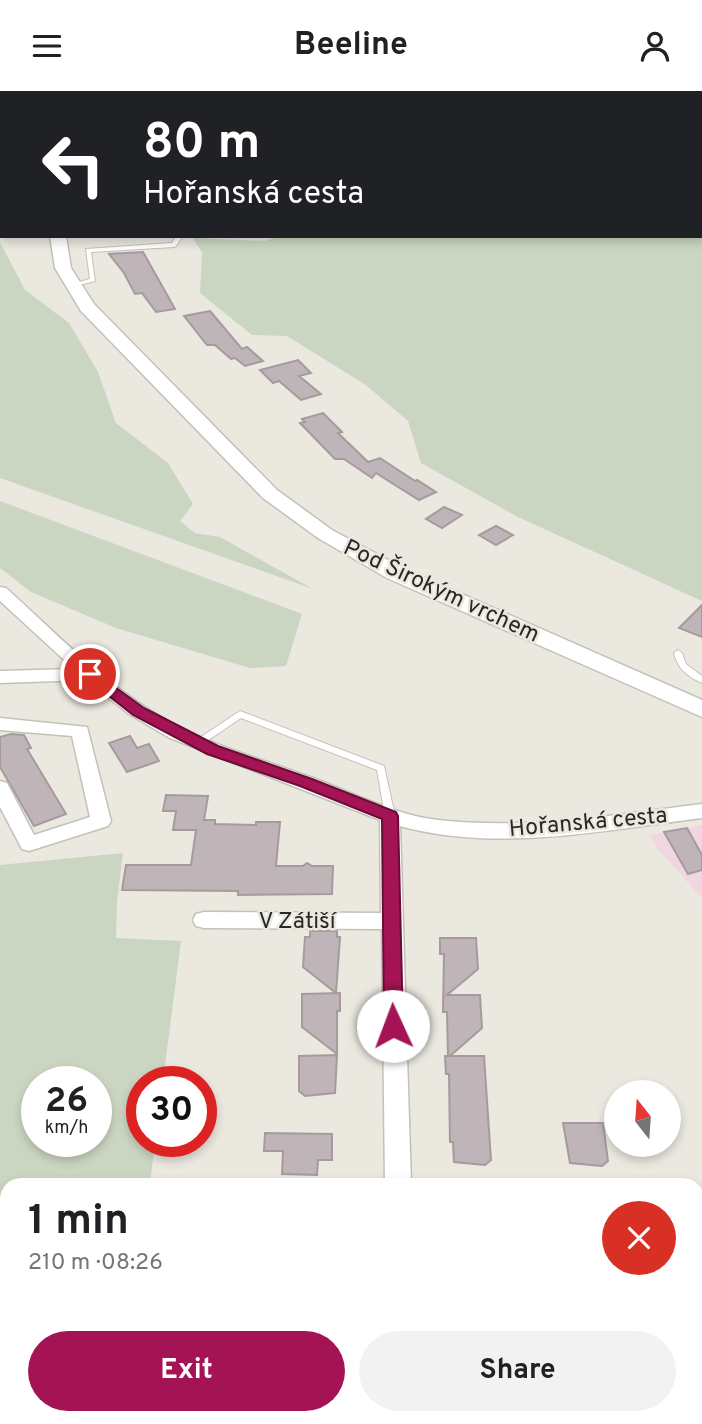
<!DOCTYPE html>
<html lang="en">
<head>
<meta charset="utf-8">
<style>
  body { margin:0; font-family:Overpass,sans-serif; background:#f2f2f2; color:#202124; height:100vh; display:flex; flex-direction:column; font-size:26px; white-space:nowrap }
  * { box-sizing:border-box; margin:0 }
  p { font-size:23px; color:#757577 }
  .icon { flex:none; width:38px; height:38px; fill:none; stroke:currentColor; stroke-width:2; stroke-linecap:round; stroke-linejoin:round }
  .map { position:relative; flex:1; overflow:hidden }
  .panel { position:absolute; left:0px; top:1087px; width:704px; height:247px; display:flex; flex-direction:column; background:#fff; border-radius:21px 21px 0 0; box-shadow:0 4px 10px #0003 }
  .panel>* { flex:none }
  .guide { position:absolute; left:0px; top:0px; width:704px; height:147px; box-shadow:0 4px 10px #0003; background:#202124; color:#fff; overflow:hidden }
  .needle { width:46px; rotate:343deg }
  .fabs { position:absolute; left:604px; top:989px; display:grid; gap:14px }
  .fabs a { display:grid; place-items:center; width:77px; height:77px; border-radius:50%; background:#fff; box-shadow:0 4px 10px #0003; font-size:35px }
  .speed { position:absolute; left:21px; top:975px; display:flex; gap:14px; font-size:35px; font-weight:700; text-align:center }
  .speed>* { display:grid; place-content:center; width:91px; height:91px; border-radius:50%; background:#fff; box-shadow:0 4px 10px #0003; line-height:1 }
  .speed small { font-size:18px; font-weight:400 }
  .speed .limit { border:10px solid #d22; background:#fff; color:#111 }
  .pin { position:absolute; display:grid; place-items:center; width:60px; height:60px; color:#fff; margin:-30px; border:4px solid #fff; border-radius:50%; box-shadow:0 2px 7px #0007 }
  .me { position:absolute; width:77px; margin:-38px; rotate:358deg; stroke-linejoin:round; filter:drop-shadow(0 0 5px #0008) }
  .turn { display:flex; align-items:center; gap:24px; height:147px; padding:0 28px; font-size:32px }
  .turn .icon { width:91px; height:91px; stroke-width:2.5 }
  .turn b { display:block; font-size:49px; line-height:60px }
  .round { display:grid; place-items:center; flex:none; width:74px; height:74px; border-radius:37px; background:#f2f2f2 }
  .overview { display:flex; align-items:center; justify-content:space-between; height:119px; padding:0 28px }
  h1 { font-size:42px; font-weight:700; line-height:52px }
  .action { display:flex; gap:14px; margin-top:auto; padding:14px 28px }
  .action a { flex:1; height:80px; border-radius:42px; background:#a41354; color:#fff; font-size:28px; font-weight:700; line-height:80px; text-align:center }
  .action a+a { background:#f2f2f2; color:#202124 }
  header { display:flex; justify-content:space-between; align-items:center; height:91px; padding:0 28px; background:#fff; font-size:32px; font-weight:700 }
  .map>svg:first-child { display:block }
  .industrial { fill:#f0d7df }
  .green { fill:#cbd6c2; fill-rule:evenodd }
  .building { fill:#bfb4b7; stroke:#a59b9e; stroke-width:2 }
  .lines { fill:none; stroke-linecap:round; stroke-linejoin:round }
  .service-casing { stroke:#c3c1b8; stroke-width:2 }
  .minor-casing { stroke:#c3c1b8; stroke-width:3 }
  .tertiary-casing { stroke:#c3c1b8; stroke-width:3 }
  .service { fill:#fff; fill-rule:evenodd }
  .minor { fill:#fff; fill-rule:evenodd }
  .tertiary { fill:#fff; fill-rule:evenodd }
  .route { fill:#a41354; stroke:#6b0c37; stroke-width:2 }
  .labels { text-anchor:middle; stroke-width:5; stroke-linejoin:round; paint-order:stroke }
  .street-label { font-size:23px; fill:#282824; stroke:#eae8df }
</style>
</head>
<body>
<header><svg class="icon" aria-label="menu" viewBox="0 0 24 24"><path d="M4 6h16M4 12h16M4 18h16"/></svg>Beeline<svg class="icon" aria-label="person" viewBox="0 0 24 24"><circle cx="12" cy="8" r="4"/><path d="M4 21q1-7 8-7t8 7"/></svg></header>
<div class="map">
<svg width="702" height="1333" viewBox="0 0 702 1333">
  <rect width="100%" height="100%" fill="#eae8df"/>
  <polygon class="industrial" points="702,734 702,807 657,757 650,744"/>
  <g class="green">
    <polygon points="398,0 702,0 702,510 518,426 421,372 408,330 366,294 287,245 252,244 200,202 202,162 193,147 265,150 282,145 702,145 702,2"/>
    <polygon points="0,151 25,199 69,232 98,281 116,332 168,372 193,413 180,430 195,442 220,446 313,498 0,387"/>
    <polygon points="0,410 302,523 286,575 250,577 116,537 31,501 0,477"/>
    <path d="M123 762 117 811 116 847 181 850 163 990H142V1050H155L150 1094H7V1258H0V774ZM96 990V1050H37V990Z"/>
    <polygon points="0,1263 7,1264 7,1326 131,1327 138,1333 0,1333"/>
  </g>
  <g class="building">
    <polygon points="143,161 175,218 156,221 142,202 135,203 124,182 109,163"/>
    <polygon points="210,220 242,258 247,256 263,270 245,275 235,267 231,268 215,254 207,254 184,225"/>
    <polygon points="298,269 311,282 299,285 321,303 301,309 279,290 273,292 260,279"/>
    <polygon points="323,322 342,341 338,342 368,371 380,367 415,390 417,389 436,401 419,409 376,382 372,387 344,368 335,368 300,332 305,331 302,328"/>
    <polygon points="444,416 462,424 442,437 426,428"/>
    <polygon points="496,435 513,444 496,454 479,444"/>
    <polygon points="702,514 702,546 679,537"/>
    <polygon points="11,643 24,644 31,657 27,658 66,723 34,735 0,676 0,646"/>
    <polygon points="130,645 137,657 149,653 159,670 127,681 109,652"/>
    <polygon points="166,704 208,705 204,729 215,729 215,733 256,734 256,731 280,731 276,775 303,775 307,772 312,775 333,775 332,803 238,804 238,800 122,799 126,774 191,774 196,739 173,739 176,720 163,720"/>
    <polygon points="687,737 702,764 702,779 688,783 664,741"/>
    <polygon points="310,840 337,840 337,846 340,846 336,902 303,876 305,846 310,846"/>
    <polygon points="440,847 476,847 478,878 447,904 480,904 482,937 450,965 484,965 491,1069 485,1074 454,1071 453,1051 450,1051 449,983 446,983 445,965 448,965 447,921 443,921 444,863 440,863"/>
    <polygon points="340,902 340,920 337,920 337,963 302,936 302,903"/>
    <polygon points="337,964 335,1002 305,1005 299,1000 299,965"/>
    <polygon points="563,1032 603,1032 608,1070 602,1075 570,1072"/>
    <polygon points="265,1042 332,1043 332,1069 318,1069 317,1084 282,1083 283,1060 264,1060"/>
  </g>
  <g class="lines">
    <defs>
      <g id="service">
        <polygon points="0,90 2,91 2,95 0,94"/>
        <polygon points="176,145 182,146 176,155 174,156 91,161 95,190 71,196 68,194 90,188 86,158 172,152"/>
        <path d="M678 559 682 562 686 573 702 585V592C688 586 677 577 674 562Z"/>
        <polygon points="240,620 384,675 395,725 394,727 386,727 385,725 377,679 241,627 201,654 195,654 193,652 195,650"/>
      </g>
      <g id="minor">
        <polygon points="198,0 208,0 209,2 199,2"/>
        <polygon points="241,0 258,0 240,2"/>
        <path d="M0 496 6 497C56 542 103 592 161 626 208 654 262 668 313 687 354 702 394 724 438 729 526 739 615 724 702 713V727C605 739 497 762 400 735L411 1094H385L382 838 204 837 196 835 193 829 196 823 204 821 381 822 380 729 170 647 129 623 86 589 0 592V580L74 578 0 510Z"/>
        <polygon points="0,627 87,636 111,730 108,735 29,760 22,758 0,716 0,690 7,692 34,744 90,726 72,645 0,639"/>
      </g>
      <g id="tertiary">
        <polygon points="25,0 37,0 38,2 25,2"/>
        <polygon points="50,145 66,145 71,177 94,213 277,399 332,439 403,477 702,609 702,626 387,487 318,447 263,407 81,220 55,177"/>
      </g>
    </defs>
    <use href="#service" class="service-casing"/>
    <use href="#minor" class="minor-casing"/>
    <use href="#tertiary" class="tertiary-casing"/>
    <use href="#service" class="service"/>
    <use href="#minor" class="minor"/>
    <use href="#tertiary" class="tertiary"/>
  </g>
  <polygon class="route" points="90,578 144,617 218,655 312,688 396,721 398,725 403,935 400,941 393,943 387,941 384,935 382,728 300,695 207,663 133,624 85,586 83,583"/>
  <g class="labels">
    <g class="street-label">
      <text transform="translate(442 499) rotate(25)" y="8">Pod Širokým vrchem</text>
      <text transform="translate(588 730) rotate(-5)" y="8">Hořanská cesta</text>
      <text x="297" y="837">V Zátiší</text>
    </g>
  </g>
</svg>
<div class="fabs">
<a><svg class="needle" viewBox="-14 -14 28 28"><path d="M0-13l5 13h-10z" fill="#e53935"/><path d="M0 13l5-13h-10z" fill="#757577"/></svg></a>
</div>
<div class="speed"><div>26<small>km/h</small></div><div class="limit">30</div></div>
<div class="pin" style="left:90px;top:583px;background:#d93025"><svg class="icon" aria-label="arrive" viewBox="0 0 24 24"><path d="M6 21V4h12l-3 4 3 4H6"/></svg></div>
<svg class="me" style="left:393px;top:935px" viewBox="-20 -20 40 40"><circle r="19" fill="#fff"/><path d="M0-13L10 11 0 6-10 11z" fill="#a41354"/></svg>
<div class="guide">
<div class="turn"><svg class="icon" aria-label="left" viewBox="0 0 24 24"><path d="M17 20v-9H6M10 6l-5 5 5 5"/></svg><div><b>80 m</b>Hořanská cesta</div></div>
</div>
<section class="panel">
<div class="overview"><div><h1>1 min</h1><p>210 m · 08:26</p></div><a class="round" style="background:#d93025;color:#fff"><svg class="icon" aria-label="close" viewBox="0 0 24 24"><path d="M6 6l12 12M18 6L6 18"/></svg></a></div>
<div class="action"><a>Exit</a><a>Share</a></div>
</section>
</div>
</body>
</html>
